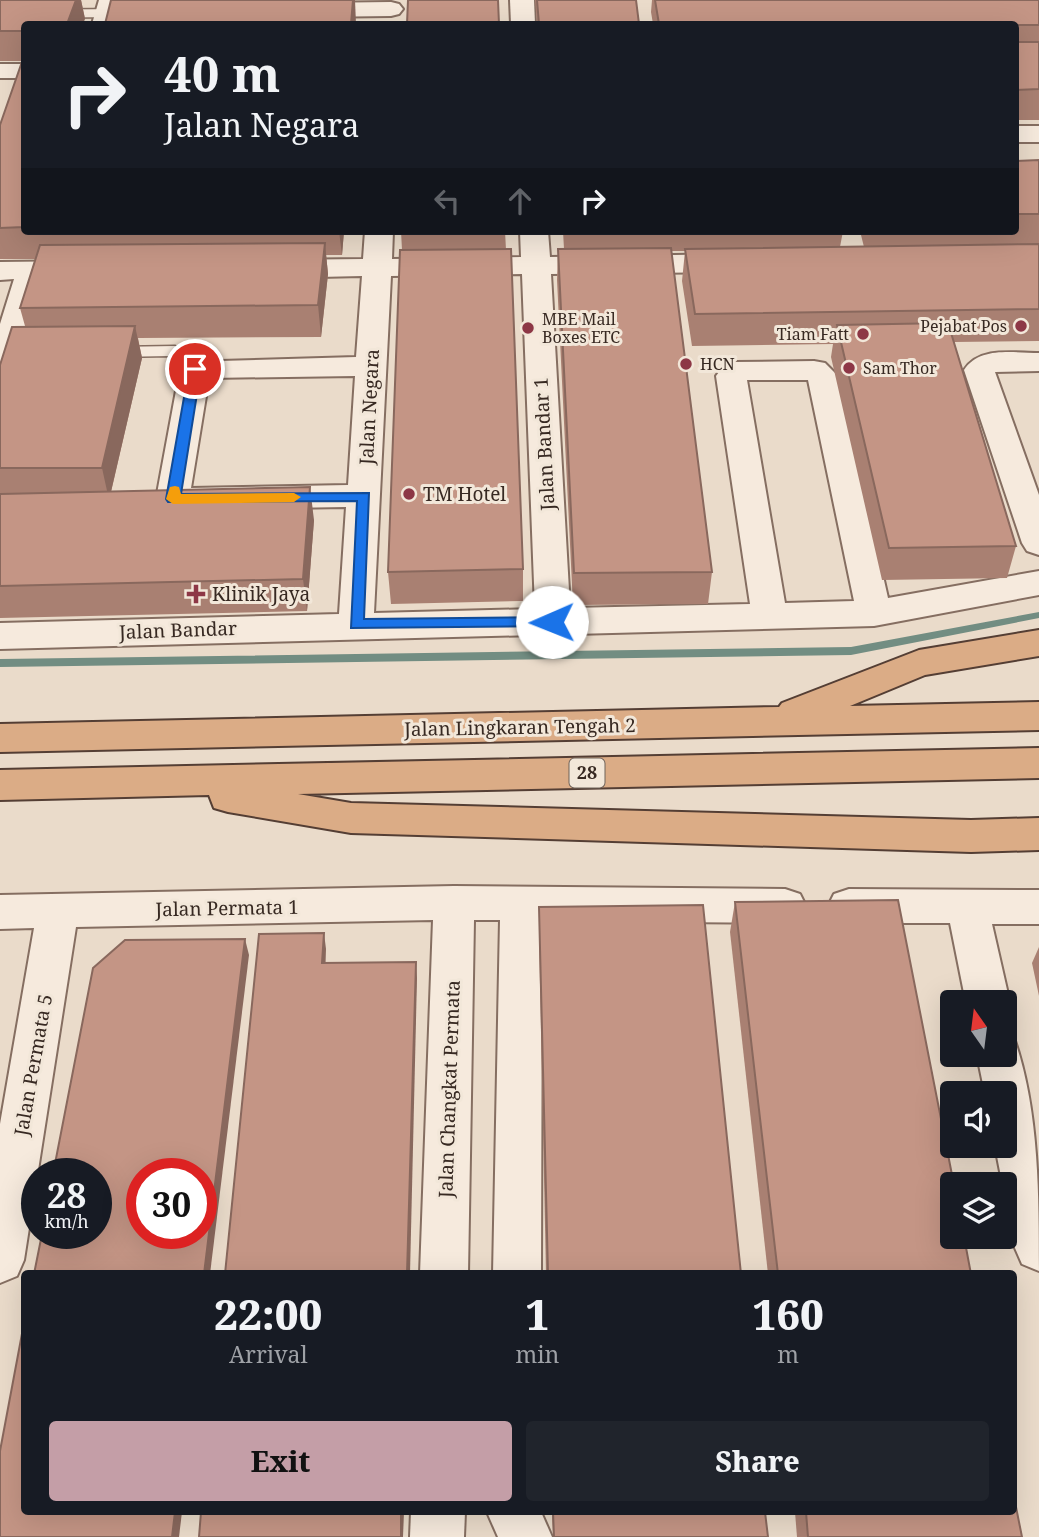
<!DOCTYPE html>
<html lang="en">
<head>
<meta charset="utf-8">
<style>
  body { margin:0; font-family:"Noto Serif",serif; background:#20242c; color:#f1f3f6; height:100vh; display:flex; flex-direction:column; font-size:26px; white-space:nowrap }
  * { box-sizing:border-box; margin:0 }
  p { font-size:23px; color:#9ea1a6 }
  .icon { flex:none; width:38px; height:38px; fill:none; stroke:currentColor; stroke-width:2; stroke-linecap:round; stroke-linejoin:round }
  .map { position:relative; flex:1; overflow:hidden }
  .details { position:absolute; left:21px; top:1270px; width:996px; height:245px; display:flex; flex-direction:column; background:#171b24; border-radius:7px; box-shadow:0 7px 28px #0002 }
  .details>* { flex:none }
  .top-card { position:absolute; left:21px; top:21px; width:998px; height:214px; border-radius:7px; box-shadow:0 7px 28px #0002; background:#171b24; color:#f1f3f6; overflow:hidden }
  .needle { width:46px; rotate:346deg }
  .buttons { position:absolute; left:940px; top:990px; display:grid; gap:14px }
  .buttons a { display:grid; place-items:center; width:77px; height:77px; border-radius:7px; background:#171b24; box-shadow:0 7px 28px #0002; font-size:35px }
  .speed { position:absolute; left:21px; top:1158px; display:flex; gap:14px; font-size:35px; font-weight:700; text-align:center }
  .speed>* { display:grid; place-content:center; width:91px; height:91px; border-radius:50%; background:#171b24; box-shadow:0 7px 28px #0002; line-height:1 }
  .speed small { font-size:18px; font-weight:400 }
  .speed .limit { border:10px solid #d22; background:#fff; color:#111 }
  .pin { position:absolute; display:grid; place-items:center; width:60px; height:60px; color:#fff; margin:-30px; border:4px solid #fff; border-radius:50%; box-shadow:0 2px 7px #0007 }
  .me { position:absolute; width:77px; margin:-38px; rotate:269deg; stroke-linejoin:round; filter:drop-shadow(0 0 5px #0008) }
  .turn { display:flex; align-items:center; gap:24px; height:147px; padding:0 28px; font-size:32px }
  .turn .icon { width:91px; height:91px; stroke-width:2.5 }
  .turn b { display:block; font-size:49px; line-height:60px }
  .lanes { display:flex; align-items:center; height:66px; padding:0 28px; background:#0003; justify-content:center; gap:35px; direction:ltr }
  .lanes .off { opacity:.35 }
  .eta { display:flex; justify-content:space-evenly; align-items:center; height:119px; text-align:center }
  .eta b { font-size:42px; font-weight:800; line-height:49px }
  .cta { display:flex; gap:14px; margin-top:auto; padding:14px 28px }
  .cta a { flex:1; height:80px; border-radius:7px; background:#c49ea7; color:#111; font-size:28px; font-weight:800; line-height:80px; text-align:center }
  .cta a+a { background:#20242c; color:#f1f3f6 }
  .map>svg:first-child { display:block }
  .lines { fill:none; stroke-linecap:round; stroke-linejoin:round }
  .stream { fill:#728d82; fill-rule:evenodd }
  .service-casing { stroke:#856e61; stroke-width:3 }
  .minor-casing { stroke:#856e61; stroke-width:4 }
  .trunk-casing { stroke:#543e34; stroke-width:4 }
  .service { fill:#f6eadd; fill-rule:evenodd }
  .minor { fill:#f6eadd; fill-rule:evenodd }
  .trunk { fill:#dbac86; fill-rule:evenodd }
  .wall { fill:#a98072 }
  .shaded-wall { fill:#89685d }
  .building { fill:#c49585; stroke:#89685d; stroke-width:2; fill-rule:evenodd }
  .route { fill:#1a73e8; stroke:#114b97; stroke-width:2 }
  .slow { fill:#f59e0b }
  .poi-dot { fill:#8d3746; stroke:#f2e7d9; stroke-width:2.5 }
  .labels { text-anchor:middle; stroke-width:6; stroke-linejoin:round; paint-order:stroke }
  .far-poi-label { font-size:16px; fill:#372922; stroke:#f2e7d9; text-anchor:start }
  .shield { fill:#f2e7d9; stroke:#6f6259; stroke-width:2 }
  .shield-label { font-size:18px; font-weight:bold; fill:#372922 }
  .street-label { font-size:19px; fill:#372922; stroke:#f2e7d9 }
  .poi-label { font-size:19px; fill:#372922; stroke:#f2e7d9; text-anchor:start }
</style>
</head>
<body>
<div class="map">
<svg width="1039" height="1537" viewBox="0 0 1039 1537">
  <rect width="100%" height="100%" fill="#eadbca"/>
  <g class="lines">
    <polygon class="stream" points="1039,612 1039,618 851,655 0,667 0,659 851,647"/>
    <defs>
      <g id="service">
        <polygon points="0,10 124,9 130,13 124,17 0,18"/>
        <polygon points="175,346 201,365 203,369 201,373 189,373 171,356 114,357 106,352 114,347"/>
      </g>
      <g id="minor">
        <polygon points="99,0 123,0 116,24 92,24"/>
        <polygon points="216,0 240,0 239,4 391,2 399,4 403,9 399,14 391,16 226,18 218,16 214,11"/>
        <polygon points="510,0 534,0 535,24 511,24"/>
        <rect x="0" y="64" width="24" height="14"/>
        <rect x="1015" y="126" width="24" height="16"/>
        <path d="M365 231H393L392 259 521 257 520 231H548L550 257 736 254 746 257 750 263 746 269 736 272 551 274 570 608 750 604 716 376 725 364 736 362 814 361 825 363 838 376 888 598 1039 571V595L874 626 0 649V623L339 614 346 507 173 510 161 507 156 499 180 369 184 362 356 357 362 276 275 278 265 275 261 269 265 263 275 260 363 259ZM522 274 535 609 374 613 391 276ZM355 376 348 485 191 488 209 378ZM747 380H808L854 601 785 603Z"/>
        <polygon points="85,261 95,264 99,270 95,276 43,279 15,373 11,380 0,382 0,324 14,279 0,280 0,262"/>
        <path d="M1039 353V371L995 372 1039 495V555L1027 551 1022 543 964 370C980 346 1013 353 1039 353Z"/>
        <polygon points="454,886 785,889 800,894 806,906 800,918 785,923 542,921 541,1274 493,1274 500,920 474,920 468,1274 420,1274 433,920 76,927 24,1260 17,1276 0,1283 0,1124 34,928 0,929 0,895"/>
        <polygon points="849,889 1039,890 1039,924 992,924 1010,1003 1004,1013 1004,1003 966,1003 950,923 849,923 834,918 828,906 834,894"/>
        <path d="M1004 1038 1015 1041C1039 1111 1039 1196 1039 1271L1022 1264 1015 1248 995 1146H1004V1094H985L977 1055H1004Z"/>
        <polygon points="411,1512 465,1512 464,1537 410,1537"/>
        <polygon points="487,1512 541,1512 552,1537 498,1537"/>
      </g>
      <g id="trunk">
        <polygon points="1039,630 1039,656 925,675 850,706 1039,702 1039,730 0,752 0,724 779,707 782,703 919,650"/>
        <polygon points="1039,748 1039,778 298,794 351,803 971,820 1039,818 1039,850 971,852 351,833 228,812 214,808 209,795 0,800 0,770"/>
      </g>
    </defs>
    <use href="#service" class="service-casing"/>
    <use href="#minor" class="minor-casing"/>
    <use href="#trunk" class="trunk-casing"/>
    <use href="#service" class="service"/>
    <use href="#minor" class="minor"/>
    <use href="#trunk" class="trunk"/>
  </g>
  <g class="wall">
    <polygon points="0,0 81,0 85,19 24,24 24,231 344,231 342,255 326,255 328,274 321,337 138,338 142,358 111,492 314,520 307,611 0,618 0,365 25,326 20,308 35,259 0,259 0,125 23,61 0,61"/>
    <polygon points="535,0 636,0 639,24 537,24"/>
    <polygon points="652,0 1039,0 1039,120 1015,120 1015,24 653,24 651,12"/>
    <polygon points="1039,160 1039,341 954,342 1016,546 1007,578 882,580 831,357 833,344 692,346 682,281 685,251 671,251 712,572 708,604 573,605 557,280 558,249 564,249 563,231 843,231 840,247 864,247 860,231 1015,231 1015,161"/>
    <polygon points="401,231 505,231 523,569 523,601 391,604 388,572 402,250"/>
    <polygon points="735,902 971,1274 768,1274 730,932"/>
    <polygon points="539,907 741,1274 546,1274 539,936"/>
    <polygon points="1039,947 1039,996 1032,963"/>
    <polygon points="552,1512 765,1512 768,1537 553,1537"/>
    <polygon points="795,1512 1013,1512 1022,1537 797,1537"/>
  </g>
  <g class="shaded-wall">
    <polygon points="76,0 81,0 85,19 83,24 67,24"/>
    <polygon points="353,0 355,0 356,24 351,24"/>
    <polygon points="339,231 344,231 342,255"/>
    <polygon points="325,243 328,274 321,337 318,305"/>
    <polygon points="135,326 142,358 109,500 102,468"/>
    <polygon points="310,487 314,520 307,611 303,579"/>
    <polygon points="324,933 326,949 325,980 322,963"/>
    <polygon points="245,939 249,955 210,1274 204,1274"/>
    <polygon points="416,962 417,978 410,1274 407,1274"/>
    <polygon points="175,1512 182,1512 179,1537 172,1537"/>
    <polygon points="401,1512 404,1512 403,1537 401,1537"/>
  </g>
  <g class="building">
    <polygon points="0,0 76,0 67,24 24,24 24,31 0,31"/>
    <polygon points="111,0 353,0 351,24 105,24"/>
    <polygon points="408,0 498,0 499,24 407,24"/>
    <polygon points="537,0 636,0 639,24 539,24"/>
    <polygon points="655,0 1039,0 1039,25 659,24"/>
    <polygon points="1015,42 1039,42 1039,89 1015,90"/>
    <polygon points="24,56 24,227 0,228 0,125"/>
    <polygon points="1039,160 1039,214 1015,214 1015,161"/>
    <polygon points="325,243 318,305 20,308 40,245"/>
    <polygon points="1039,244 1039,309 695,314 685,249"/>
    <polygon points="671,248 712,572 574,573 558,249"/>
    <polygon points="511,249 523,569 388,572 400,250"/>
    <polygon points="948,323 1016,546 889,548 837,325"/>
    <polygon points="135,326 102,468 0,468 0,365 12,327"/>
    <polygon points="310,487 303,579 0,586 0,494"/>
    <polygon points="898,900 954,1185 952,1185 952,1237 964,1237 971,1274 778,1274 735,902"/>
    <polygon points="703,905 741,1274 548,1274 539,907"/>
    <polygon points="324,933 322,963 416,962 407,1274 225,1274 259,934"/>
    <path d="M245 939 204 1274H34L42 1234H96V1174H53L93 968 125 940ZM142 1174H201V1234H142Z"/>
    <polygon points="24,1323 24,1512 175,1512 172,1537 0,1537 0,1451"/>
    <polygon points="1013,1492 1022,1537 808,1537 806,1512 1013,1512"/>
    <polygon points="201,1512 401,1512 401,1537 199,1537"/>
    <polygon points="553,1512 765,1512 768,1537 554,1537"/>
  </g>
  <polygon class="route" points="195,365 201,369 181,494 369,493 364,619 552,617 560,622 558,626 351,628 357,501 168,502 166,499 189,369"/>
  <polygon class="slow" points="175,486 179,487 181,494 294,493 301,497 294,502 173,504 166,499 170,487"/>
  <g class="poi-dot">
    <circle cx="1021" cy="326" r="7"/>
    <circle cx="528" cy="328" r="7"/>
    <circle cx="863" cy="334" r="7"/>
    <circle cx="686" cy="364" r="7"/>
    <circle cx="849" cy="368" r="7"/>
    <circle cx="409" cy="494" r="7"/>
    <path d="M192.5 583.5h7v7h7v7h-7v7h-7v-7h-7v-7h7z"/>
  </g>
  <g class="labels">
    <g class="far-poi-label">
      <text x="542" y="325">MBE Mail<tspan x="542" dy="18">Boxes ETC</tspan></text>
      <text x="1007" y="332" text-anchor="end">Pejabat Pos</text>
      <text x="849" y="340" text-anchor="end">Tiam Fatt</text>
      <text x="700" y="370">HCN</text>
      <text x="863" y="374">Sam Thor</text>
    </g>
    <rect class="shield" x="569.5" y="758.5" width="35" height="29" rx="5"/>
    <g class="shield-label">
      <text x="587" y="779">28</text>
    </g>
    <g class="street-label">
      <text transform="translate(369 407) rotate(-87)" y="7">Jalan Negara</text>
      <text transform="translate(544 444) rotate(-93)" y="7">Jalan Bandar 1</text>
      <text transform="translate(178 630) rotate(-2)" y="7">Jalan Bandar</text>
      <text transform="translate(520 727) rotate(-1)" y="7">Jalan Lingkaran Tengah 2</text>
      <text transform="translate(227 908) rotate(-1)" y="7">Jalan Permata 1</text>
      <text transform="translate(33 1065) rotate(-80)" y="7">Jalan Permata 5</text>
      <text transform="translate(449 1089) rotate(-88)" y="7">Jalan Changkat Permata</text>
    </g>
    <g class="poi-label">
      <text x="423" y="501">TM Hotel</text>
      <text x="212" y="601">Klinik Jaya</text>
    </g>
  </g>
</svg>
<div class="buttons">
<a><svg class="needle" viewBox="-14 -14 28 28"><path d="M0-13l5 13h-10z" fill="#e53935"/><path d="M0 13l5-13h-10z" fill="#9ea1a6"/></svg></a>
<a><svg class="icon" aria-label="sound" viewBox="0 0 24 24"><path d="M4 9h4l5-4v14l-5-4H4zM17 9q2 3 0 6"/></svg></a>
<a><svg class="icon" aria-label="layers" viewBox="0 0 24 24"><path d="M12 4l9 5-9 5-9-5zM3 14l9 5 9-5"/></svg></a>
</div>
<div class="speed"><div>28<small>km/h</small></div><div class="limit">30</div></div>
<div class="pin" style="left:195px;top:369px;background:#d93025"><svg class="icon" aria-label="arrive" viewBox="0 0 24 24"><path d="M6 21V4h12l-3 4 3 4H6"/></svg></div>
<svg class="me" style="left:552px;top:622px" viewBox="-20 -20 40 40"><circle r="19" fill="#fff"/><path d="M0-13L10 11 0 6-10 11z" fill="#1a73e8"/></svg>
<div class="top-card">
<div class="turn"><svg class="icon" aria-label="right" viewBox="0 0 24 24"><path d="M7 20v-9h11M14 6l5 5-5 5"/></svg><div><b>40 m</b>Jalan Negara</div></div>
<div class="lanes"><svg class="icon off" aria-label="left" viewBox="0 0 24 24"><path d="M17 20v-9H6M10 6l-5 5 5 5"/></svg><svg class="icon off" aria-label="ahead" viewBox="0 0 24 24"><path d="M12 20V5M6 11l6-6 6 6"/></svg><svg class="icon" aria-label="right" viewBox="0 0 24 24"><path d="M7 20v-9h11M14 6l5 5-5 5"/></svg></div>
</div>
<section class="details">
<div class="eta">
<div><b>22:00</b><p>Arrival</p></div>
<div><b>1</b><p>min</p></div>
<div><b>160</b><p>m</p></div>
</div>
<div class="cta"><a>Exit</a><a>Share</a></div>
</section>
</div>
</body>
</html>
